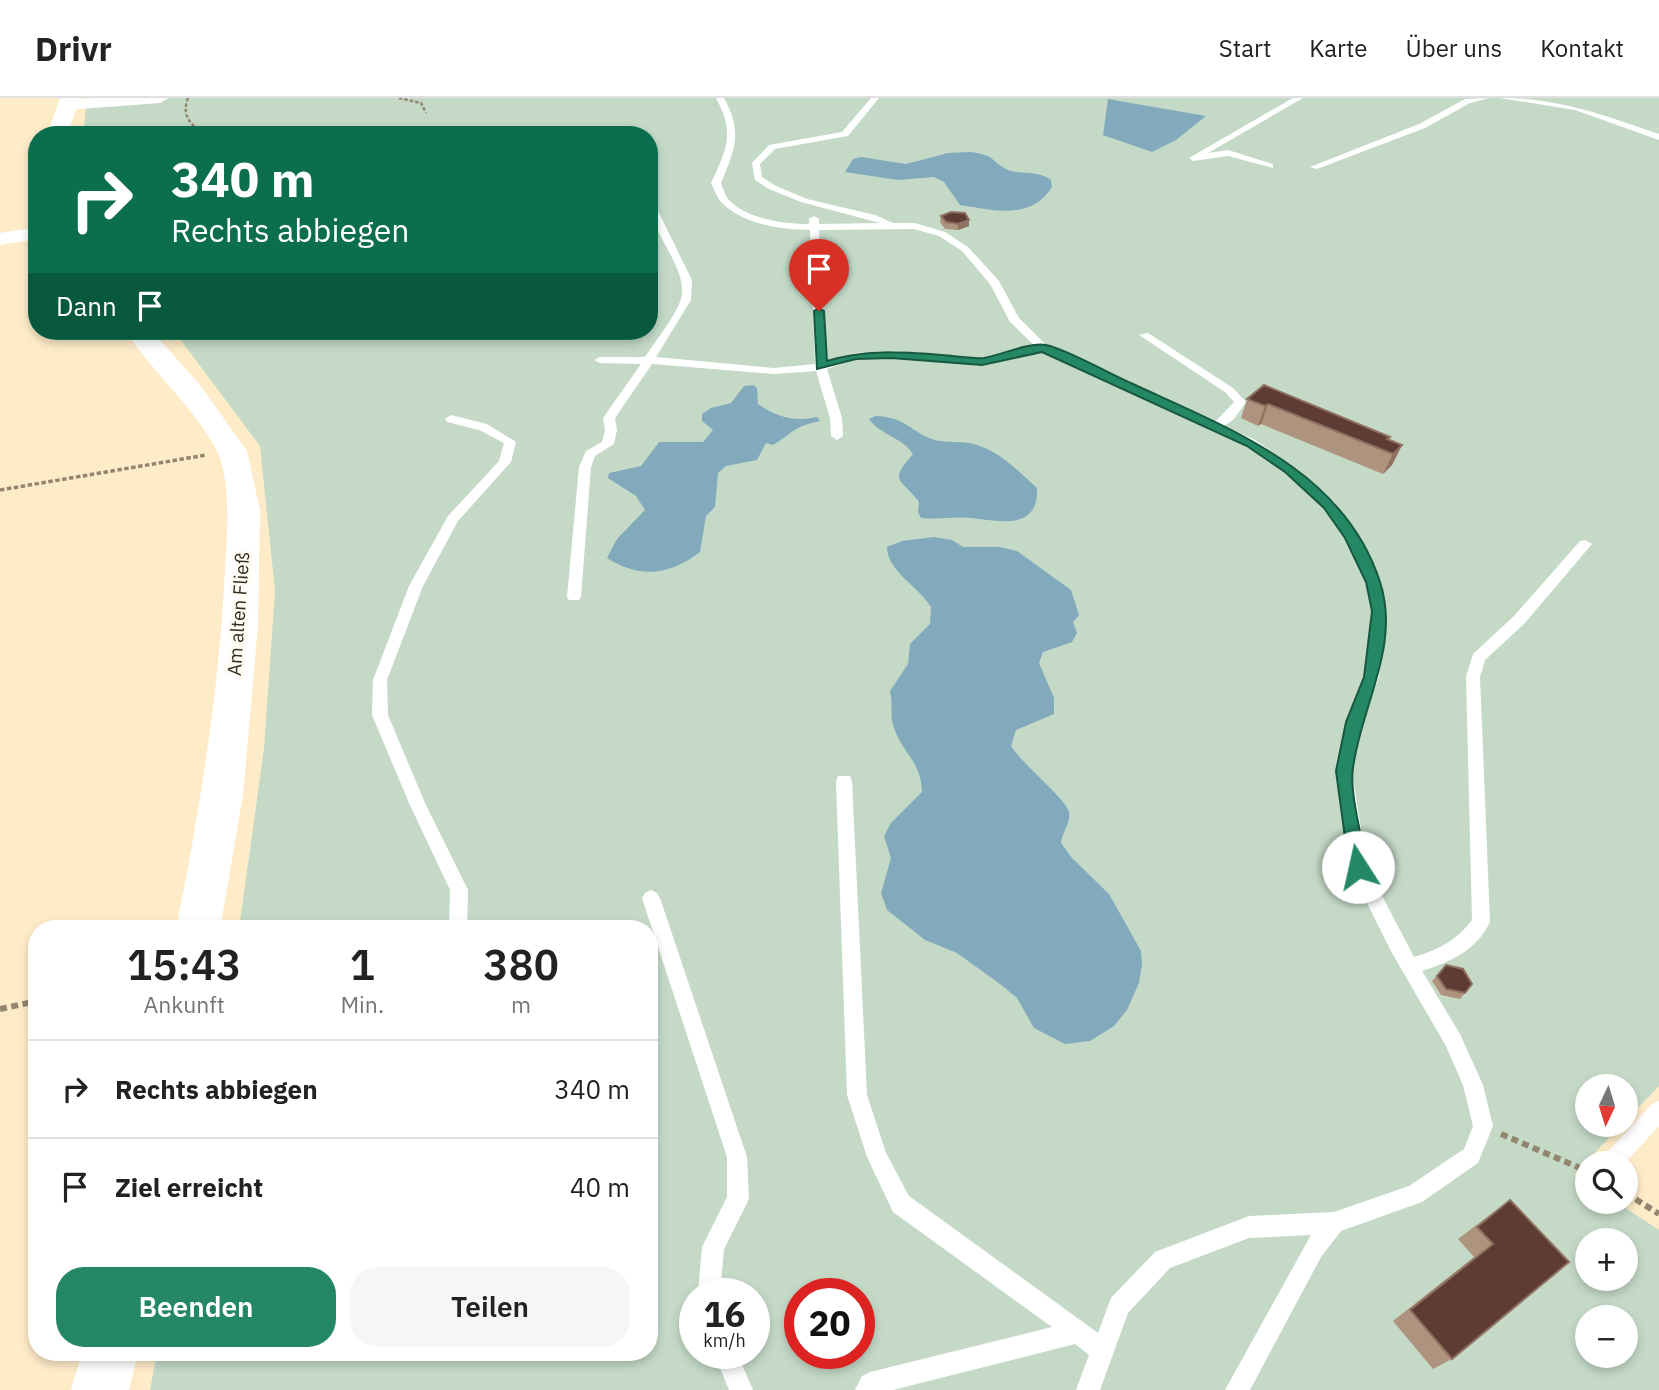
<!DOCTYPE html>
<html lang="de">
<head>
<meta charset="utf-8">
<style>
  body { margin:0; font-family:"IBM Plex Sans",sans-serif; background:#f6f6f6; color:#222; height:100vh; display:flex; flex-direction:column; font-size:26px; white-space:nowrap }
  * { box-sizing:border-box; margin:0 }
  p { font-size:23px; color:#767676 }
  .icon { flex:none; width:38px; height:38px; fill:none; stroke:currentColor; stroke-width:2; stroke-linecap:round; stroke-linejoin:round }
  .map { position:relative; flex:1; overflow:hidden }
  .details { position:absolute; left:28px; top:822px; width:630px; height:441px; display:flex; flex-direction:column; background:#fff; border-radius:28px; box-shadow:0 4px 10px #0003 }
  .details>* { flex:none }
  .banner { position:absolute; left:28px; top:28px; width:630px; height:214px; border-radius:28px; box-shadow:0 4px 10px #0003; background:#0b6e4f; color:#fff; overflow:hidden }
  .needle { width:46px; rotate:184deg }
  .buttons { position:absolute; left:1575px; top:976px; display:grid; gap:14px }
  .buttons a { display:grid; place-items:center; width:63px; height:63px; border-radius:50%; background:#fff; box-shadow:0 4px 10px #0003; font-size:35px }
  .speed { position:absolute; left:679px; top:1180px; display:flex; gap:14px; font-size:35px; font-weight:700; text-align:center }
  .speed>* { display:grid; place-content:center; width:91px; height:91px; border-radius:50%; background:#fff; box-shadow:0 4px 10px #0003; line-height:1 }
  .speed small { font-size:18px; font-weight:400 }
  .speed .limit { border:10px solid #d22; background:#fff; color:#111 }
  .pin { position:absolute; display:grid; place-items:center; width:60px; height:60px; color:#fff; margin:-72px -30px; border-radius:50% 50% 50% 0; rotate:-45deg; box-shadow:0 0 7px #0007 }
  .pin .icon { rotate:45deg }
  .me { position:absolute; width:77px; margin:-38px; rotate:350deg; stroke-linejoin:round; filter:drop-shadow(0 0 5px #0008) }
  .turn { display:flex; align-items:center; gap:24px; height:147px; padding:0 28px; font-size:32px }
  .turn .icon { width:91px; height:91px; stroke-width:2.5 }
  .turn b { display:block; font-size:49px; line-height:60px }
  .then { display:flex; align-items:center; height:66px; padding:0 28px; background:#0003; gap:14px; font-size:26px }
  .eta { display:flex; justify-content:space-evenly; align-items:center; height:119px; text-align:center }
  .eta b { font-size:42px; font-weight:600; line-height:49px }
  .button { display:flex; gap:14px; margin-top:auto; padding:14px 28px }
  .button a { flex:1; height:80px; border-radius:28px; background:#238863; color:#fff; font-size:28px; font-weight:600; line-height:80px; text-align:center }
  .button a+a { background:#f6f6f6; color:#222 }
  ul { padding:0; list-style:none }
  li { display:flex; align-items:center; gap:21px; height:98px; padding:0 28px; border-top:2px solid #e0e0e0 }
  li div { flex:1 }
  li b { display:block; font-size:26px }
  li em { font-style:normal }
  header { display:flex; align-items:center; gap:42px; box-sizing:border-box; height:98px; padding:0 35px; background:#fff; border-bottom:2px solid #e0e0e0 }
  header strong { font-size:33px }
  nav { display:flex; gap:38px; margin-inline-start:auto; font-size:24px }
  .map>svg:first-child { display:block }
  .green { fill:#c4dac7; fill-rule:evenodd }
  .water { fill:#82aabc }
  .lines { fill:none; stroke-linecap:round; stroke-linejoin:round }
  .path-far2 { stroke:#92866f; stroke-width:2.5; stroke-dasharray:3.5 2; stroke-linecap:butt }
  .path-far1 { stroke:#92866f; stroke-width:3.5; stroke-dasharray:4.5 2.5; stroke-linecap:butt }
  .path { stroke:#92866f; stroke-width:6; stroke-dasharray:7 4.5; stroke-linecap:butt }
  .lane { fill:#fff; fill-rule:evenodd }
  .street { fill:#fff; fill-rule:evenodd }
  .secondary { fill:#fff; fill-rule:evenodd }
  .wall { fill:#ae947e }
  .shaded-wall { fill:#8e7161 }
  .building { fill:#5e3c34; stroke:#8e7161; stroke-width:2 }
  .route { fill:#238863; stroke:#175840; stroke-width:2 }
  .labels { text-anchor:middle; stroke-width:7; stroke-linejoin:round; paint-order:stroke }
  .street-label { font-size:19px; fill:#342d20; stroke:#fffbf4 }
</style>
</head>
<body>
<header>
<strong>Drivr</strong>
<nav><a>Start</a><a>Karte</a><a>Über uns</a><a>Kontakt</a></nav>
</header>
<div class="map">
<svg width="1659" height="1292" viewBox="0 0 1659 1292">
  <rect width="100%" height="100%" fill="#feecc9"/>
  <path class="green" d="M87 0H1659V988L1626 1022V989H1587V1027H1621L1574 1077 1587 1086V1104H1616L1659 1132V1292H150L157 1255H649V831H239L264 650 275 493 260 348 174 233H649V37H83ZM1587 1143H1626V1181H1587ZM695 1195H754V1255H695ZM800 1195H859V1255H800ZM1587 1220H1626V1258H1587Z"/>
  <g class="water">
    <polygon points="1108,1 1206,18 1176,42 1152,54 1103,37"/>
    <path d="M971 54C997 58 988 61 1006 71 1020 78 1037 71 1051 82L1052 89C1031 123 993 112 960 107L944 84 934 79 898 82 845 74 853 61 861 59 906 66 948 55Z"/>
    <path d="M753 287 757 290 758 306C776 319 795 324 817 319L820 323C794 328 793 335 773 347L766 345 757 362 726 368 718 375 715 409 706 418 700 454C670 477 640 481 607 460L617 441 645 412 636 398 608 380 609 375 641 368 659 344H703L713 332 702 323V316L711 310 731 305 744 288Z"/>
    <path d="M875 318C907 319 910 334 935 342 947 345 962 343 974 346 1001 354 1017 372 1037 390 1039 433 999 423 971 420 955 418 938 422 921 420L918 414 919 404C900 379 888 385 913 356 902 339 880 337 869 321Z"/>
    <path d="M934 439 952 442 963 449H1000L1017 453 1071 492 1079 517 1073 524 1077 535 1072 544 1043 554 1039 565 1054 600V616L1016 632 1011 648C1023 667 1067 702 1069 714 1071 725 1062 734 1061 745L1072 760 1109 796 1141 853 1142 866 1139 885 1127 912 1114 928 1090 943 1065 946 1034 930 1017 900 1000 886 957 855 925 842 887 812 881 795 891 760 884 738 891 725 922 694C921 662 902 656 893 627 890 617 893 605 890 593L908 566 910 546 930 526 931 509C919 489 887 473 887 449L902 443Z"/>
  </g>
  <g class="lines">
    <g class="path-far2">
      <path d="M188 0C181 19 191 26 205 37"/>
      <polyline points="399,0 421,5 426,15"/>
    </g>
    <polyline class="path-far1" points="0,392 206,357"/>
    <g class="path">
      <polyline points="0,911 37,903"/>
      <polyline points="1501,1036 1587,1073"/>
      <polyline points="1626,1095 1659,1116"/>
    </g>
    <g class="lane">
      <path d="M716 0H724C743 35 735 51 721 85 723 90 725 97 728 101 746 121 784 126 809 126V121L814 118 819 121V126L880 125 801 104 769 91 755 82 752 65 769 47 842 34 871 0H879L848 38 775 51 760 66 762 79 776 88 807 101 875 117 893 125H915L945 134 968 149 999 183 1019 220 1047 248 1215 324 1234 304 1225 294 1139 237 1148 235 1233 290 1246 304 1234 321 1224 328 1255 342 1293 368 1334 404 1358 439 1380 484 1386 513 1379 579 1362 624 1352 673 1367 769 1414 859C1438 852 1457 842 1472 822L1466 579 1473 556 1514 518 1580 443 1585 442 1592 446 1524 526 1485 562 1480 579 1490 824C1477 852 1450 864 1422 873L1460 936 1483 987 1493 1028 1478 1065 1422 1104 1341 1133 1321 1159 1250 1292H1225L1311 1137 1249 1140 1170 1170 1128 1215 1100 1292H1076L1089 1257 1075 1246 893 1292H855L862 1278 870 1274 1052 1229 893 1114 867 1059 847 997 836 683 838 678H850L852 683 867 997 886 1055 909 1098 1098 1235 1111 1200 1155 1154 1249 1118 1334 1114 1409 1088 1464 1051 1473 1028 1463 987 1446 948 1392 855 1349 769 1336 673 1346 624 1365 579 1372 513 1366 484 1345 440 1324 410 1285 374 1247 348 1042 254 982 266 891 259 856 261 827 271 842 320 843 338 837 342 831 338 830 320 816 273 774 276 652 266 615 320 617 332 614 346 595 358 591 369 581 499 579 502H569L567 499 579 369 586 353 602 344 605 332 603 320 641 266 600 265 594 262 600 259H645C656 242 672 223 680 204 692 173 649 135 649 102L654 105 692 182 691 202 656 259 774 270 815 266 810 132C781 132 743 126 722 105 717 100 714 91 711 85 727 51 735 35 716 0ZM914 131 939 138 962 153 990 186 1010 224 1035 248 982 260 891 253 855 255 826 264 819 132Z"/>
      <polygon points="1293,0 1303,0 1208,55 1228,52 1273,66 1273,70 1228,58 1193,63 1189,60"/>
      <polygon points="1489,0 1470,5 1425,30 1317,71 1310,69 1419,26 1465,1"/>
      <path d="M1500 0C1560 0 1603 17 1659 36V42L1575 12Z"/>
      <polygon points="451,317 487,326 516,344 511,364 458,423 423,488 387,582 388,617 425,705 468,792 467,831 449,831 450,792 409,705 372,617 373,582 409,488 448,418 499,363 504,345 479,332 447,324 445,321"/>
      <polygon points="651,792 657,795 660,800 747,1059 749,1101 724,1151 720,1195 698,1195 702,1149 727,1099 727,1059 642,800 645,795"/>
      <polygon points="1659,1003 1659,1028 1624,1066 1600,1066 1603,1059 1652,1006"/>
      <polygon points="714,1255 737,1255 753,1292 729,1292"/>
    </g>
    <g class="street">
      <polygon points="92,0 169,0 160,5 67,12 58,7 67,2"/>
      <polygon points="37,129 37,141 0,147 0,135"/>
    </g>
    <g class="secondary">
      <polygon points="60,0 80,0 67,37 47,37"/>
      <path d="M125 233H152L200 287 247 353 260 412 258 527 243 697 220 831H176C200 712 219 594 225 472 227 439 232 381 216 351 192 307 153 274 125 233Z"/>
      <polygon points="82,1255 138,1255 129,1292 71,1292"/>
    </g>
  </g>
  <g class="wall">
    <polygon points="941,118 969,128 958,132 945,131 940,124"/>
    <polygon points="1247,301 1390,339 1388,341 1402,347 1392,367 1383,376 1261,326 1258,328 1241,320"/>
    <polygon points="1446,867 1465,895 1460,901 1441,897 1432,883"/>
    <polygon points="1510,1102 1452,1261 1433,1271 1393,1223 1474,1159 1458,1141 1491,1116"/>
  </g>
  <g class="shaded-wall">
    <polygon points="969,122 969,128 958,132 958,126"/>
    <polygon points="1268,306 1261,326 1258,328 1265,308"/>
    <polygon points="1402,347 1392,367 1383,376 1393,356"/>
  </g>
  <g class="building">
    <polygon points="951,114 965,115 969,122 958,126 946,124 941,118"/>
    <polygon points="1264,287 1390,339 1387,341 1402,347 1393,356 1268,306 1265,308 1247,301"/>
    <polygon points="1446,867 1463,871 1472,886 1465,895 1446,891 1437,878"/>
    <polygon points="1510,1102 1569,1164 1452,1261 1410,1212 1493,1146 1477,1129"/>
  </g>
  <path class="route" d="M819 210 824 213 827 263C866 251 901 254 942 257 955 258 971 261 984 260 1002 257 1028 244 1046 247 1069 252 1109 276 1133 286 1230 331 1344 372 1380 484 1401 548 1361 608 1353 670 1349 693 1363 744 1367 769L1364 774 1358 776 1349 769 1336 673 1346 624 1364 579 1372 513 1366 484 1345 440 1324 410 1285 374 1247 348 1042 254 982 267 891 260 856 261 817 271 814 213Z"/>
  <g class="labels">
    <g class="street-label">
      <text transform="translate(238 516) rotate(-86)" y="7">Am alten Fließ</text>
    </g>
  </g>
</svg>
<div class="buttons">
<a><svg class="needle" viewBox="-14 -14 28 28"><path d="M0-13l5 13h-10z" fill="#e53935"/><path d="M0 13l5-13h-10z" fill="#767676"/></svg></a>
<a><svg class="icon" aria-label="search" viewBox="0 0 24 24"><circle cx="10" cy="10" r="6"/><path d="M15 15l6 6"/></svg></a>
<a>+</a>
<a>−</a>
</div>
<div class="speed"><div>16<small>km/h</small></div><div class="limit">20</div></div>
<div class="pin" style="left:819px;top:213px;background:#d93025"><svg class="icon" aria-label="arrive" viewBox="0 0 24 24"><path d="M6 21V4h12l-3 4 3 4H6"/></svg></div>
<svg class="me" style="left:1358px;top:769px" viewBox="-20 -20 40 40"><circle r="19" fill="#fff"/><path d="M0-13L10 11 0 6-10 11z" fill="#238863"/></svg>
<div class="banner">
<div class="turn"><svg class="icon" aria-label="right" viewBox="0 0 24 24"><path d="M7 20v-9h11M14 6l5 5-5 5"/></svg><div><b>340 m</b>Rechts abbiegen</div></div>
<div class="then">Dann<svg class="icon" aria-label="arrive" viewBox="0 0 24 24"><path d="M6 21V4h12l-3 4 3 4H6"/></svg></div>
</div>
<section class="details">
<div class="eta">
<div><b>15:43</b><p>Ankunft</p></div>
<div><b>1</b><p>Min.</p></div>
<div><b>380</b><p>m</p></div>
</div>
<ul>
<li><svg class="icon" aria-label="right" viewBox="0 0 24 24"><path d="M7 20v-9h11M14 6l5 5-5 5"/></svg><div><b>Rechts abbiegen</b></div><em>340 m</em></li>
<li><svg class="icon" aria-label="arrive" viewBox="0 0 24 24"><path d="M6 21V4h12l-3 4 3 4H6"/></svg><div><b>Ziel erreicht</b></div><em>40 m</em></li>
</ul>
<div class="button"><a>Beenden</a><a>Teilen</a></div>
</section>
</div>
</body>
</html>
